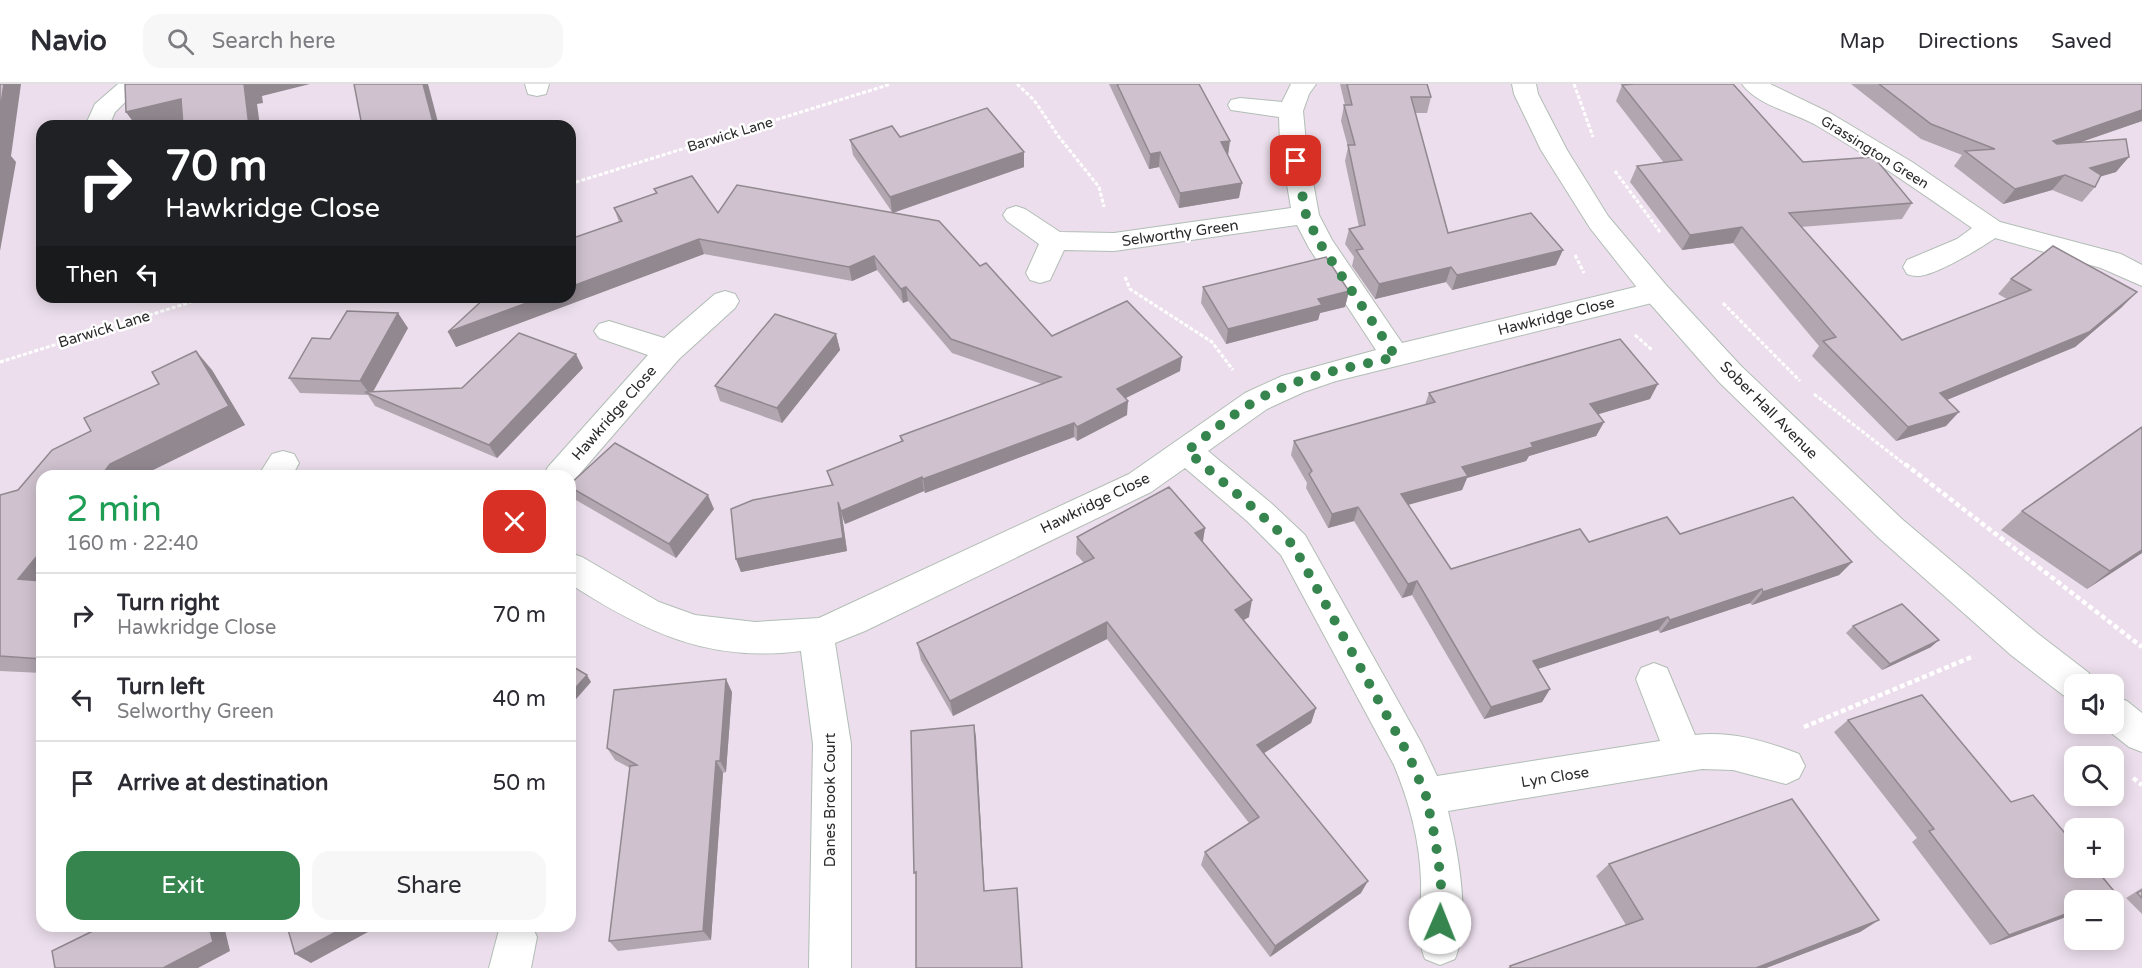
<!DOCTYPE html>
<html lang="en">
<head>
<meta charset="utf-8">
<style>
  body { margin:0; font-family:"Varela Round",sans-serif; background:#f7f7f7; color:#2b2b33; height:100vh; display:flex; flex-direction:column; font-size:22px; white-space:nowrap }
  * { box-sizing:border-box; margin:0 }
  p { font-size:20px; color:#7c7c81 }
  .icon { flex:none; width:33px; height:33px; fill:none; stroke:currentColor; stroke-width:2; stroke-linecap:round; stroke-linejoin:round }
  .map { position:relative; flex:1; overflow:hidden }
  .side { position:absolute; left:36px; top:386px; width:540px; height:462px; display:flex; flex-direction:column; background:#fff; border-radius:18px; box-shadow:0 3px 15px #0003 }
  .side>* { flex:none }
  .hud { position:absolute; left:36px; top:36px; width:540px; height:183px; border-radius:18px; box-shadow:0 3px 15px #0003; background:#202124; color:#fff; overflow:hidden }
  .buttons { position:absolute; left:2064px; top:590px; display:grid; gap:12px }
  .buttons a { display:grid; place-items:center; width:60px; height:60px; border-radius:12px; background:#fff; box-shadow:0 3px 15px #0003; font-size:30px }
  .pin { position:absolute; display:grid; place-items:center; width:51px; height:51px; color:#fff; margin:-26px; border-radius:12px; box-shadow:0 3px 9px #0006 }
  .me { position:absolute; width:66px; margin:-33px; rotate:1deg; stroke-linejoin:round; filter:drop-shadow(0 0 4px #0008) }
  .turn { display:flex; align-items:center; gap:21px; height:126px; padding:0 30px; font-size:27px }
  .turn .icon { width:78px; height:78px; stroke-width:2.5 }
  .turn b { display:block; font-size:42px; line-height:51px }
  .then { display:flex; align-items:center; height:57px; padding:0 30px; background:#0003; gap:12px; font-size:22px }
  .round { display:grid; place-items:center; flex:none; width:63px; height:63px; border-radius:18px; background:#f7f7f7 }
  .summary { display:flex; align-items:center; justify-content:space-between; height:102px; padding:0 30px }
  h1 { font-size:36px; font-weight:600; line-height:45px; color:#1e9e55 }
  .primary-button { display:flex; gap:12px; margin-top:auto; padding:12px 30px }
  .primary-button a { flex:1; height:69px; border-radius:18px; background:#36854e; color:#fff; font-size:24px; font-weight:600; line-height:69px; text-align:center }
  .primary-button a+a { background:#f7f7f7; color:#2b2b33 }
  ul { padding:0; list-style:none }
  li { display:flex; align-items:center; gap:18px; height:84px; padding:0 30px; border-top:2px solid #e1e1e2 }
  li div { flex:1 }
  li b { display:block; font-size:22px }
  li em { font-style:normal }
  header { display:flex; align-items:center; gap:36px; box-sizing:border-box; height:84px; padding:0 30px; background:#fff; border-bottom:2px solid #e1e1e2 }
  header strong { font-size:28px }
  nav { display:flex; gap:33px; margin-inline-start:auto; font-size:21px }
  .search { width:420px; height:54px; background:#f7f7f7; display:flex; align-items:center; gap:15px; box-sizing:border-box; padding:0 21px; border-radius:18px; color:#7c7c81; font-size:22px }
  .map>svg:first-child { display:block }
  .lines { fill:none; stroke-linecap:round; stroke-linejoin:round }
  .minor-casing { stroke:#b1beb5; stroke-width:2 }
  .tertiary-casing { stroke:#b1beb5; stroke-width:2 }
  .path-far1 { stroke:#fff; stroke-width:3; stroke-dasharray:4 2; stroke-linecap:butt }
  .path { stroke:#fff; stroke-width:4.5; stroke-dasharray:5 3; stroke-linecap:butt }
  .minor { fill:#fff; fill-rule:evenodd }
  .tertiary { fill:#fff; fill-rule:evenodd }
  .wall { fill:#b2a7b1 }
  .shaded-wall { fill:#918890 }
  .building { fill:#cfc2ce; stroke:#918890; stroke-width:1.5 }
  .route { stroke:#36854e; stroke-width:10; stroke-dasharray:0 18 }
  .labels { text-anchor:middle; stroke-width:5; stroke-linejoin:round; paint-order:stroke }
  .far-street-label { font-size:14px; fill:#2b2b2b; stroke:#fff }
  .street-label { font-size:15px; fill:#2b2b2b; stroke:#fff }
</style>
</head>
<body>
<header>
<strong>Navio</strong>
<div class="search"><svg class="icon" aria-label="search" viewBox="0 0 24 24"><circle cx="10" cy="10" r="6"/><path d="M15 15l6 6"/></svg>Search here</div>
<nav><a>Map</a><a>Directions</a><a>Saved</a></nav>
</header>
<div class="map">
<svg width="2142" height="884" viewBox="0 0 2142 884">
  <rect width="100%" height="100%" fill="#ecdeec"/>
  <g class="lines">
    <defs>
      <g id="minor">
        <polygon points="118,0 144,0 115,28 109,42 85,42 95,20"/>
        <polygon points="525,0 549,0 546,10 537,12 528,10"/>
        <path d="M1291 0H1316L1309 10 1303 27 1306 59 1319 131 1332 156 1402 259 1656 198 1666 201 1670 208 1666 215 1656 218 1336 297 1304 308 1267 325 1208 367 1271 419 1305 451 1422 660 1437 692 1660 657 1636 595 1641 584 1654 579 1667 584 1695 651C1731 647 1766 657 1799 670L1805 682 1799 694 1786 700 1733 686 1702 685 1448 727C1458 768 1471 835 1455 875L1440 881 1425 875C1415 850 1422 824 1421 797 1420 757 1409 717 1394 681L1281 471 1247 437 1185 384 1151 408 865 547 835 559 851 660V884H809L813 660 801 567C709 579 645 548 570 500V469L582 473 659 518 695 531 755 538 819 534 1129 390 1245 309 1282 292 1376 266 1309 164 1297 141 1114 167 1064 166 1050 196 1040 199 1030 196 1026 189 1039 160 1007 137 1003 131 1007 125 1016 122 1025 125 1060 148 1114 149 1291 124 1280 59 1279 33 1231 26 1228 21 1231 16 1240 14 1282 18Z"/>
        <path d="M1742 0H1770L1830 29 1912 78 2000 138 2121 170 2142 181V202L2101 184 1995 154C1981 164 1933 193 1917 192 1913 192 1910 191 1907 190L1903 183 1907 176 1957 155 1972 144C1920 108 1869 72 1814 40 1792 28 1757 21 1742 0Z"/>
        <polygon points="725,207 735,210 739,217 735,224 679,275 570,401 570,392 543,392 548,383 648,271 599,254 594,247 599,240 609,237 664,254 715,210"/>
        <polygon points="283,367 294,370 299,379 292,392 258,392 272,370"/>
        <polygon points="500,842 532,842 537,853 531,884 489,884"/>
      </g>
      <g id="tertiary">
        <polygon points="1512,0 1536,0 1538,10 1567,66 1608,132 1666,201 1741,282 1903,436 2037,549 2089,589 2094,600 2074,600 2074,616 2063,611 2011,571 1879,454 1719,298 1646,215 1590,144 1541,66 1514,10"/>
        <polygon points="2114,612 2127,617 2142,629 2142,668 2129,663 2101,641 2100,639 2114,639"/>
      </g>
    </defs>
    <use href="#minor" class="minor-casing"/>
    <use href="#tertiary" class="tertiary-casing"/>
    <g class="path-far1">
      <polyline points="1017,0 1034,16 1059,53 1099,103 1104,123"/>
      <polyline points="1574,0 1593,53"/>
      <polyline points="1615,87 1660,148"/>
      <polyline points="570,100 891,0"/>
      <polyline points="1575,171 1584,189"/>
      <polyline points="1125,193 1130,205 1212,258 1233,286"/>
      <polyline points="1723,219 1800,297"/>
      <polyline points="1635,251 1652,266"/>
      <polyline points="0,278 207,213"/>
      <polyline points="1814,310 1907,382"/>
    </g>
    <g class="path">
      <polyline points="1905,380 2142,563"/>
      <polyline points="1804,643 1974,572"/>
      <polyline points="2133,694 2142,701"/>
    </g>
    <use href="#minor" class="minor"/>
    <use href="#tertiary" class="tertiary"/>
  </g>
  <g class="wall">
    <polygon points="1109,0 1199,0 1228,72 1239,114 1179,124 1159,83 1149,85"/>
    <polygon points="1340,0 1427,0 1431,13 1427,29 1415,29 1448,149 1556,181 1452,206 1446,198 1375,215 1352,182 1354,173 1345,160 1349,145 1359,143 1345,77 1348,63 1341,37 1344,21 1345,21"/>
    <polygon points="1626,0 1733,0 1803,78 1912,119 1902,135 1801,143 1902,256 2007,215 1998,210 2011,195 2122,223 2075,263 1947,316 1946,342 1896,357 1812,272 1819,262 1733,159 1682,166 1630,98 1637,82 1664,79 1616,17 1622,1 1627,1"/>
    <polygon points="1851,0 2142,0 2142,37 2080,58 2116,88 2101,92 2095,103 2082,118 2052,106 2003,120 1954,82 1962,71 1921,55"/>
    <polygon points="900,53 1024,83 893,129 980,182 1052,252 1180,287 1125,314 1127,331 1077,357 1074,353 925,409 924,407 845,440 842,432 847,467 741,488 736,475 832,402 827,387 901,357 900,352 1042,300 952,269 908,217 903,219 877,186 852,197 704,170 456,263 619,138 614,124 656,109 654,105 718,129 892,128 853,71 850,56"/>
    <polygon points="1203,203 1349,207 1345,223 1320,229 1318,236 1226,260 1201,219"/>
    <polygon points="408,244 373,308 462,304 583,284 497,374 375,322 368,311 300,309 289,294 330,255"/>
    <polygon points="836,250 840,266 782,339 720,317 715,302"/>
    <polygon points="212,286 245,341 42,392 42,589 0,587 0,411 18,406 91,347"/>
    <polygon points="1429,309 1650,315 1598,330 1604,338 1596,352 1529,372 1526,377 1467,394 1462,406 1408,421 1451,485 1589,458 1680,450 1852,478 1839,491 1752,521 1750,519 1660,549 1658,546 1538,585 1550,605 1542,618 1484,635 1412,511 1402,514 1354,437 1328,444 1306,404 1307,399 1291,371 1294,357 1425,321"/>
    <polygon points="570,400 714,425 676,474 576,416 570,405"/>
    <polygon points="2022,427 2142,469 2087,505 2001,446"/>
    <polygon points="1205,444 1203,458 1249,533 1243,536 1316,624 1311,639 1264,669 1361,809 1270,873 1201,781 1205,768 1249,739 1107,555 953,632 921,576 917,559 1084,479 1076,470 1077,453"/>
    <polygon points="1853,542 1931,563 1882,586 1846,549"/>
    <polygon points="732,608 726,688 723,689 711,856 618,867 609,857 630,684 615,676 607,664"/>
    <polygon points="1848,636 2011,718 2074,816 2074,830 1990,861 1912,758 1917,754 1834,648"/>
    <polygon points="1609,780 1879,836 1860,848 1766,884 1508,884 1510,882 1626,841 1596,792"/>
    <polygon points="2142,804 2142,830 2126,814"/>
  </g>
  <g class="shaded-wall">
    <polygon points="4,0 21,0 11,72 16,78 0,167 0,27"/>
    <polygon points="244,0 310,0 262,12 263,19 257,20 260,42 249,42"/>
    <polygon points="423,0 428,0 439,42 434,42"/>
    <polygon points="181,15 194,35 164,42 136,42 126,28"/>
    <polygon points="2142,26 2142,37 2041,72 2053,57"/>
    <polygon points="1230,57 1228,72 1219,73 1221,58"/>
    <polygon points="1024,68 1024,83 892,129 890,113"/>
    <polygon points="1160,68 1159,83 1149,85 1150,70"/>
    <polygon points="2129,73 2116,88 2082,98 2090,84"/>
    <polygon points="2065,91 2052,106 2003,120 2015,105"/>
    <polygon points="1242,99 1239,114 1179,124 1180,109"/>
    <polygon points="1742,143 1733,159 1682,166 1690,151"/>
    <polygon points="699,155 704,170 456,263 448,248 543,213 570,213 570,203"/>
    <polygon points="1563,166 1556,181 1452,206 1457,191"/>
    <polygon points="874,172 877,186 852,197 849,183"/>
    <polygon points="1451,183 1446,198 1375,215 1379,200"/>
    <polygon points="906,203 908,217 903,219 901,205"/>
    <polygon points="1349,207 1345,223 1320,229 1318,236 1226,260 1228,245 1318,215"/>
    <polygon points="2137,208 2122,223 2075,263 1927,324 1940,309"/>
    <polygon points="398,229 408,244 371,311 370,310 360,297"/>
    <polygon points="836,250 840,266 782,339 777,324"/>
    <polygon points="196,267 212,286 245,341 141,392 101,392"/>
    <polygon points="576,270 583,284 497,374 489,361"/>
    <polygon points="1182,273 1180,287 1116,319 1117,305"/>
    <polygon points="1658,300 1650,315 1582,335 1590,320"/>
    <polygon points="1128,317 1127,331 1077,357 1077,343"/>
    <polygon points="1959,328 1946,342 1896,357 1908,343"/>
    <polygon points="1604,338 1596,352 1529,372 1526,377 1467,394 1462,406 1396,424 1401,410 1462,383 1531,359"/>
    <polygon points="1074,339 1074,353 925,409 923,395"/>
    <polygon points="922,393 924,407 845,440 841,427"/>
    <polygon points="708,411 714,425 676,474 669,460"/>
    <polygon points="838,418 842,432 847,467 741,488 736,475"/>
    <polygon points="1358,423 1354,437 1328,444 1332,430"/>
    <polygon points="1205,444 1202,461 1195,449"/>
    <polygon points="42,466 42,509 18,495"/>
    <polygon points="2142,466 2142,469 2087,505 2110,487"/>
    <polygon points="1852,478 1839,491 1752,521 1763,508"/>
    <polygon points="1417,497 1412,511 1402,514 1408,500"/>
    <polygon points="1762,505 1750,519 1660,549 1670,536"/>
    <polygon points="1252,516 1249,533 1232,543 1235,526"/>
    <polygon points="1668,533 1658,546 1525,589 1533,577"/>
    <polygon points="1107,538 1107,555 953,632 950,617"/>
    <polygon points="1939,556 1931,563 1882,586 1890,580"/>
    <polygon points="587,591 591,598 570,622 570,610"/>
    <polygon points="726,595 732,608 726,688 720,677"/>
    <polygon points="1550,605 1542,618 1484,635 1491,623"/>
    <polygon points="1316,624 1311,639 1253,676 1257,661"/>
    <polygon points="974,641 976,653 985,816 984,807"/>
    <polygon points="716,677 723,689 711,856 703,847"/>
    <polygon points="1368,797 1361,809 1270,873 1275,862"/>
    <polygon points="2074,827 2074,830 1990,861 2009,851"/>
    <polygon points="1879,836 1860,848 1766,884 1756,884"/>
    <polygon points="209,842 224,842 230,867 198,884 163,884"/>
    <polygon points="347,842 379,842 311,879 295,870"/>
  </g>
  <g class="building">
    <polygon points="0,0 4,0 0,27"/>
    <polygon points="125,0 246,0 244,0 249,42 183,42 181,15 126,28"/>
    <polygon points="354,0 423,0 434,42 362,42"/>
    <polygon points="1117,0 1199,0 1230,57 1221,58 1242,99 1180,109 1160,68 1150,70"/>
    <polygon points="1347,0 1427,0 1431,13 1411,13 1448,149 1531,129 1563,166 1457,191 1451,183 1379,200 1356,166 1363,165 1349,145 1365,141 1348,61 1355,61 1344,21 1352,21"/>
    <polygon points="1634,0 1733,0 1803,78 1874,73 1912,119 1789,129 1902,256 2031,206 2011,195 2053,162 2137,208 2089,248 1940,309 1959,328 1908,343 1823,257 1836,253 1742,143 1690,151 1637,82 1682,76 1622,1"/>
    <polygon points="1879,0 2142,0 2142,26 2053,57 2057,60 2126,55 2129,73 2090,84 2101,91 2095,103 2065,91 2015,105 1965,67 1995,65 1931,40"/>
    <polygon points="987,24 1024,68 890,113 850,56 892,42 900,53"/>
    <polygon points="692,92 718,129 737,101 939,137 980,182 986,179 1052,252 1127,217 1182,273 1117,305 1128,317 1077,343 1074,339 923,395 922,393 841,427 838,418 843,454 736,475 731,425 753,416 833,401 827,387 903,357 900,352 1061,293 951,255 906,203 901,205 874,172 849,183 699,155 570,203 570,155 622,137 614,124 657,109 654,105"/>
    <polygon points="1326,173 1349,207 1318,215 1322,221 1228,245 1203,203"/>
    <polygon points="486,213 543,213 448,248"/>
    <polygon points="347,227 398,229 360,297 289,294 312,254 330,255"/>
    <polygon points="775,230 836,250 777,324 715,302"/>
    <polygon points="519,249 576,270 489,361 365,308 462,304"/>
    <polygon points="1620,255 1658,300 1590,320 1604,338 1531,359 1533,363 1462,383 1468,392 1401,410 1451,485 1580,445 1589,458 1667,433 1680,450 1793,413 1852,478 1763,508 1762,505 1670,536 1668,533 1533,577 1550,605 1491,623 1417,497 1408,500 1358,423 1332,430 1309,390 1312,387 1294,357 1435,318 1429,309"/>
    <polygon points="196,267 229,322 110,380 101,392 42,392 42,466 18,495 42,497 42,575 0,572 0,411 18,406 52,366 91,347 84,334 159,300 152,288"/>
    <polygon points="2142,343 2142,466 2110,487 2022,427"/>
    <polygon points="615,359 708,411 669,460 570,403 570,400"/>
    <polygon points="1169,403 1205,444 1195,449 1252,516 1235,526 1316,624 1257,661 1368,797 1275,862 1205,768 1259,733 1107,538 950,617 917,559 1094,474 1077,453"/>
    <polygon points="1902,520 1939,556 1890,580 1853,542"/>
    <polygon points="570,581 587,591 570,610"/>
    <polygon points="726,595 720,677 716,677 703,847 609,857 630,682 637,681 607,664 614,606"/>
    <polygon points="1922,611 2011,718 2033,711 2074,760 2074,783 2094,783 2118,812 2106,816 2074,816 2074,827 2009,851 1929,747 1934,745 1848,636"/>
    <polygon points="974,641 984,807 1017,804 1022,884 916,884 916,788 914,789 911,647"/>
    <polygon points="1792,715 1879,836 1756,884 1511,884 1510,882 1643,835 1609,780"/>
    <polygon points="2142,806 2142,814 2137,809"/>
    <polygon points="103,842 209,842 213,858 163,884 55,884 52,867"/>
    <polygon points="287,842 347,842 295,870"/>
  </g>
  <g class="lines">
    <path class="route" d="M1296 77 1306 131 1319 158 1396 273C1348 284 1296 292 1254 318 1230 332 1209 350 1187 367L1258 428 1293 461 1409 672 1426 712 1435 754 1441 796 1440 839"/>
  </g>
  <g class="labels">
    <g class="far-street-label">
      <text transform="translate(730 50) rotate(-17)" y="5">Barwick Lane</text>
      <text transform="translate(1875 68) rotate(32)" y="5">Grassington Green</text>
    </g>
    <g class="street-label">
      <text transform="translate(1180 149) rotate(-8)" y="5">Selworthy Green</text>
      <text transform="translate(1556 232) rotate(-14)" y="5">Hawkridge Close</text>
      <text transform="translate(104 245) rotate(-17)" y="5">Barwick Lane</text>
      <text transform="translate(1769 326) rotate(45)" y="5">Sober Hall Avenue</text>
      <text transform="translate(614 329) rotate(-49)" y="5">Hawkridge Close</text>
      <text transform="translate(1095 419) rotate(-26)" y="5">Hawkridge Close</text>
      <text transform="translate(1555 693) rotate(-9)" y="5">Lyn Close</text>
      <text transform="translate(830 716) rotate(-90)" y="5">Danes Brook Court</text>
    </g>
  </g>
</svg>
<div class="buttons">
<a><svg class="icon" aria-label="sound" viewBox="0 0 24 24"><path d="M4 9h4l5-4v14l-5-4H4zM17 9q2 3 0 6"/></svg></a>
<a><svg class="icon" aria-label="search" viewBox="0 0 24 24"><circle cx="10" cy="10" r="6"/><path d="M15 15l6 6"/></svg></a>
<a>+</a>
<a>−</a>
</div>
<div class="pin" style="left:1296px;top:77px;background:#d93025"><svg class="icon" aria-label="arrive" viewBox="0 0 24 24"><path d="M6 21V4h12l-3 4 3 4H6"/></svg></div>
<svg class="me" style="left:1440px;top:839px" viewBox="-20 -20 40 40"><circle r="19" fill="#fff"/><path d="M0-13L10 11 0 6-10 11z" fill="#36854e"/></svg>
<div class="hud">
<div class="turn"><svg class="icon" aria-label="right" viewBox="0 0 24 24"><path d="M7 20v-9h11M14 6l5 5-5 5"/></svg><div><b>70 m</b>Hawkridge Close</div></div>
<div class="then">Then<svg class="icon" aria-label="left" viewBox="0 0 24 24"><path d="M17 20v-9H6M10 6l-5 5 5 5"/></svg></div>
</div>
<section class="side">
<div class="summary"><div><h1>2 min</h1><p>160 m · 22:40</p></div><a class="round" style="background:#d93025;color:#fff"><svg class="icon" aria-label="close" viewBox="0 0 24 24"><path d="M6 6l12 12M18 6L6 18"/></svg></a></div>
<ul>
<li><svg class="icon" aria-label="right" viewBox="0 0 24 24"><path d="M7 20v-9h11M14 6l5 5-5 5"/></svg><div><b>Turn right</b><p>Hawkridge Close</p></div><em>70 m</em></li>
<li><svg class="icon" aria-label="left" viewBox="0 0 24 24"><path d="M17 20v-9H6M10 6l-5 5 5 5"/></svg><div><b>Turn left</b><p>Selworthy Green</p></div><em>40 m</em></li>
<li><svg class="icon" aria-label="arrive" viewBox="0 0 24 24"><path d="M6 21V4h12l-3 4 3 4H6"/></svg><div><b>Arrive at destination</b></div><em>50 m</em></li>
</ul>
<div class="primary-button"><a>Exit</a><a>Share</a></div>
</section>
</div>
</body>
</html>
